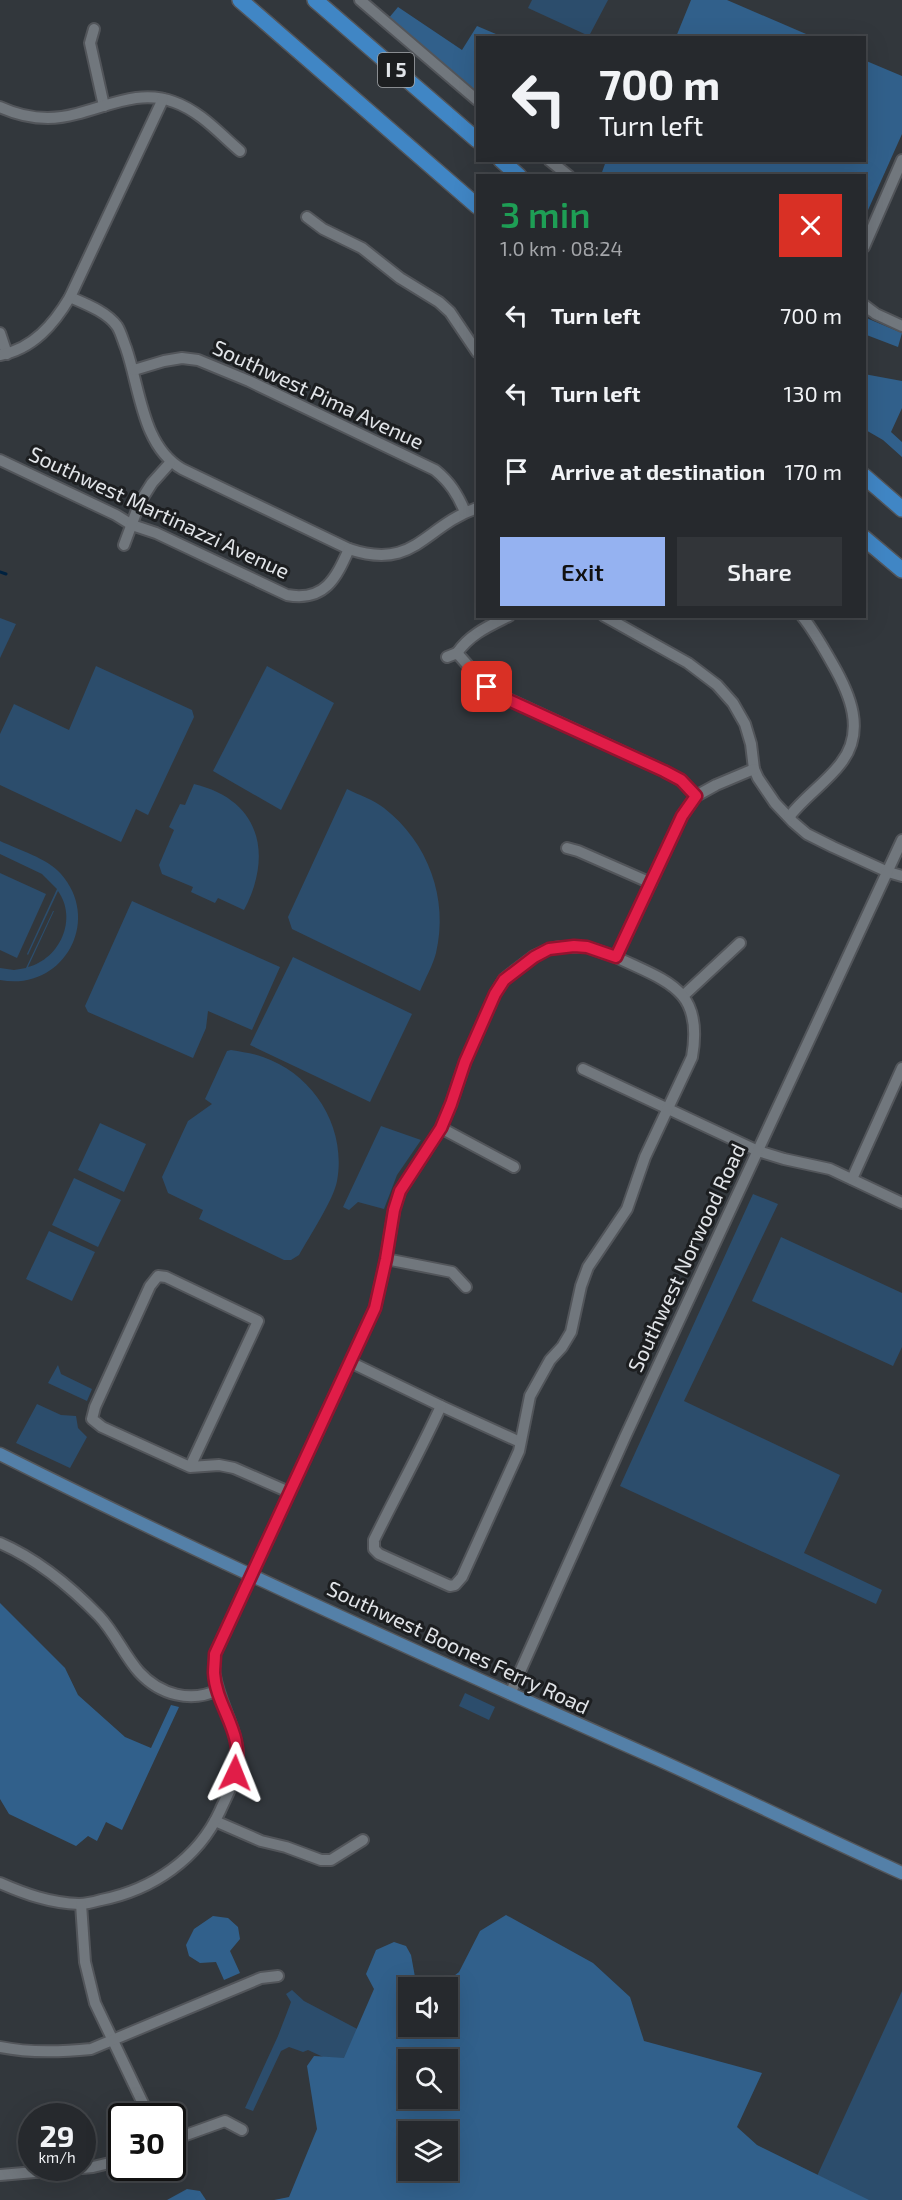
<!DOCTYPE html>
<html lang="en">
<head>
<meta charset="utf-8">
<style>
  body { margin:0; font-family:"Exo 2",sans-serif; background:#323539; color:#f1f3f6; height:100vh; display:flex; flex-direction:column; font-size:22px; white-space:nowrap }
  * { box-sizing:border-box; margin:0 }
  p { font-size:20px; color:#a4a6aa }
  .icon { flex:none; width:33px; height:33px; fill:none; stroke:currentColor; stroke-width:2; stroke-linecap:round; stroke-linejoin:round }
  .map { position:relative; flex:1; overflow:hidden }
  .side { position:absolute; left:476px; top:174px; width:390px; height:444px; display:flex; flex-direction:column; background:#26292d; border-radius:0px; box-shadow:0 6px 24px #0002,0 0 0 2px #424549 }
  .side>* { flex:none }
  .banner { position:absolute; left:476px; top:36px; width:390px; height:126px; border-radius:0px; box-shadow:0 6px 24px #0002,0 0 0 2px #424549; background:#26292d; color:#f1f3f6; overflow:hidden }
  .tools { position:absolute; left:398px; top:1977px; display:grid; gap:12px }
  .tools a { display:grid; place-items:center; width:60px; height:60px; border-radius:0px; background:#26292d; box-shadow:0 6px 24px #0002,0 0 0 2px #424549; font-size:30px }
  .speed { position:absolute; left:18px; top:2103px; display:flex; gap:12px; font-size:30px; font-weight:700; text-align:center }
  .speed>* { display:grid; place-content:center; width:78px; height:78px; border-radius:50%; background:#26292d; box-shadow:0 6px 24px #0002,0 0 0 2px #424549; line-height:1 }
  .speed small { font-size:15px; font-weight:400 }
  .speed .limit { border:3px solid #111; border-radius:9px; background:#fff; color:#111 }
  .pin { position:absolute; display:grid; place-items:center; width:51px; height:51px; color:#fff; margin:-26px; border-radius:12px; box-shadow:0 3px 9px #0006 }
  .me { position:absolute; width:66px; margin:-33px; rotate:2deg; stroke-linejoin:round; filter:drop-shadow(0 0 4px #0008) }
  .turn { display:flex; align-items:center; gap:21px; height:126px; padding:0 24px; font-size:27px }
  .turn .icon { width:78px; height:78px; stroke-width:2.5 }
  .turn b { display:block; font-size:42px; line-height:51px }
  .round { display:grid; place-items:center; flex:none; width:63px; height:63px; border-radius:0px; background:#323539 }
  .overview { display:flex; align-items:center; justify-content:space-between; height:102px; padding:0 24px }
  h1 { font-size:36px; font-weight:600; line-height:45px; color:#1e9e55 }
  .primary-button { display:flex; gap:12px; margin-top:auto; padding:12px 24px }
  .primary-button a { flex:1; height:69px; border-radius:0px; background:#95b2f1; color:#111; font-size:24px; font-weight:600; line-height:69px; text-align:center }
  .primary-button a+a { background:#323539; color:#f1f3f6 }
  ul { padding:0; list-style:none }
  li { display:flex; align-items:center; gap:18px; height:78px; padding:0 24px }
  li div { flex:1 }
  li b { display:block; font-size:22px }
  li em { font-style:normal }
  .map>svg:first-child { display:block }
  .green { fill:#2c4d6c }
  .forest { fill:#31608b; fill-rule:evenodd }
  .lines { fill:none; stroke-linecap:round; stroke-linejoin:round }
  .stream { stroke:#00213f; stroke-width:3 }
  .minor-casing { stroke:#52555a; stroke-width:14 }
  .major-casing { stroke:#52555a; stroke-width:15 }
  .highway-casing { stroke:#52555a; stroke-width:18 }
  .minor { stroke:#71777d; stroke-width:10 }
  .major { stroke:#5480a8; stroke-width:12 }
  .highway { stroke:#4086c5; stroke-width:15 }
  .route-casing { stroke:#92132f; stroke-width:15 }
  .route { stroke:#e11d48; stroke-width:10 }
  .labels { text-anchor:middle; stroke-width:6; stroke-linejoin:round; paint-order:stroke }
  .shield { fill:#1c1e20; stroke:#a6a9ac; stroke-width:1.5 }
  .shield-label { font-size:20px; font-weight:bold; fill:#e1e4e8 }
  .street-label { font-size:21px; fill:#e1e4e8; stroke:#1c1e20 }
</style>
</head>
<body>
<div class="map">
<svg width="902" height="2200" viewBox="0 0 902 2200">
  <rect width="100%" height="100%" fill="#32373c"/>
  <g class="green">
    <polygon points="532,0 608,0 589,36 528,8"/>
    <polygon points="0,618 16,624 0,658"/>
    <polygon points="96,666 192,710 194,717 148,815 136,809 121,842 0,785 0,734 14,704 69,730"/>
    <polygon points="267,666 334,703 281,810 213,771"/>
    <path d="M194 784C261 800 273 855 244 910L218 898 215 903 191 892 193 887 162 874 159 865 174 830 169 827 180 804 185 805Z"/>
    <path d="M347 789C359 795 374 800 384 808 428 842 449 899 436 953 433 965 425 979 420 991L292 929 288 917Z"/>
    <path d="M0 841C19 850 47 858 61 874 103 922 62 992 0 980V968L14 970 26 968 53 911H54L28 967C60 959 78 919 58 891L28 955 27 954 57 889 42 874 0 854Z"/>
    <polygon points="0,873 46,894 17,958 0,950"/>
    <polygon points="132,901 280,967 252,1030 208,1011 206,1028 193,1058 88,1012 85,1006"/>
    <polygon points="293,957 412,1014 370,1102 250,1045"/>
    <path d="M231 1050C242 1052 252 1053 263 1057 313 1074 347 1127 337 1181 334 1199 309 1237 299 1255L291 1260H284L199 1219 203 1210 168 1193 162 1177 188 1121 212 1104 205 1099 227 1051Z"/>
    <polygon points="100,1123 146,1144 124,1192 78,1170"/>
    <polygon points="381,1126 421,1140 397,1175 384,1209 358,1202 349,1210 343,1207"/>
    <polygon points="74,1178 121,1200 98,1247 52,1225"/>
    <polygon points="753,1194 778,1204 684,1401 840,1475 804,1553 882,1590 876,1604 620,1486"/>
    <polygon points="49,1231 95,1252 72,1301 26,1279"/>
    <polygon points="781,1237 902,1293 902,1347 893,1366 752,1301"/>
    <polygon points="58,1365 61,1374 92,1389 87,1401 48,1383"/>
    <polygon points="37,1404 61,1415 76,1416 78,1428 87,1437 70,1468 16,1443"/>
    <polygon points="465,1693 495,1707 489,1720 459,1706"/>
    <polygon points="292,1990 304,2001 363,2032 347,2068 308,2050 303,2052 289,2047 281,2051 253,2111 245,2108 278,2036 291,2002 286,1994"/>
    <polygon points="902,1991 902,2200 806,2200"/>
  </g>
  <g class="forest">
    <polygon points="691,0 727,0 813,37 676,37"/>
    <polygon points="398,7 462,50 477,26 503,37 477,38 477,93 388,19"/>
    <polygon points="864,60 902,76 902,134 864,219 864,176 601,175 606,161 864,160"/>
    <polygon points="864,317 902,333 898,347 864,334"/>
    <polygon points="864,374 902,381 902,408 891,432 902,442 902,457 883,440 864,429"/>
    <polygon points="0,1603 65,1668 78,1695 125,1737 151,1748 171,1705 179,1707 122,1830 106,1822 97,1841 88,1836 76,1846 9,1814 0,1799"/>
    <path d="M506 1915 593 1963 630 1997 644 2041 762 2073 737 2127 757 2145 869 2200H274L289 2197 317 2129 307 2066 314 2056 344 2058 374 1989 366 1974 376 1950 394 1942 406 1946 411 1955 415 1977 445 1983 459 1972 480 1931ZM408 1988H447V2026H408ZM408 2060H447V2098H408ZM408 2132H447V2170H408Z"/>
    <polygon points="213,1916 228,1918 238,1927 240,1939 230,1951 240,1973 224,1980 216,1962 200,1963 189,1956 186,1945 194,1929"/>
    <polygon points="187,2189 200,2191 206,2200 167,2200"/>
  </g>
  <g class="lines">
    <polyline class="stream" points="0,572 6,574"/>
    <defs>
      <g id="minor">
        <polyline points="360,0 477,100"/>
        <polyline points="94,29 90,43 104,106"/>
        <path d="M0 107C24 118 51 121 76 114 109 106 140 89 174 102 200 111 220 134 240 151"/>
        <polyline points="549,160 569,176"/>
        <polyline points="307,217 323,229 362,248 400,278 439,302 450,312 477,352"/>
        <polyline points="864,247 902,160"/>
        <path d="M70 297C86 304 107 312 117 326 121 332 123 341 126 348 140 388 142 446 182 469L349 549C415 571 423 527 477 508"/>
        <polyline points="864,305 876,314 902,326"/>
        <polyline points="0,333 7,354"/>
        <path d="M0 355C33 349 54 324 70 297L163 99"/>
        <path d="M134 370 164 361 182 358 198 360 249 381 435 470C450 482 458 495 465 512"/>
        <path d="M0 460 116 515 132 525 156 533 287 595C325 602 336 578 349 549"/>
        <polyline points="124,545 140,502 152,483 170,463"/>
        <polyline points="604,616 688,663 717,685 733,703 745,724 751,744 754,769 758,778 775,803 793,822 807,834 833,847 888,872 902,876"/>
        <path d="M457 653C470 634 489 626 509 616"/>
        <polyline points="447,657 457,653 487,687 504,697 664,771 681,780 696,796 716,785 754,769"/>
        <path d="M789 817C804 797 826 783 841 763 866 731 850 694 832 663 823 647 814 631 802 616"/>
        <polyline points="567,848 578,851 651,883"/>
        <polyline points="683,996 740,943"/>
        <polyline points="583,1069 758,1151 784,1159 830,1169 902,1203"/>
        <polyline points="441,1128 514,1167"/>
        <polyline points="852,1179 902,1068"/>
        <polyline points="386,1259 452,1272 466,1287"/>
        <polyline points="350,1362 441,1406 520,1442"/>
        <path d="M441 1406C420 1452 396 1495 374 1540V1549L379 1554 450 1586 455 1585 462 1577 519 1451 530 1396 550 1360 562 1347 571 1332 581 1286 588 1267 627 1209 645 1157 692 1057C704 989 668 982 616 957L682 816 696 796"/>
        <polyline points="190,1467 258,1321 166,1277 158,1276 150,1286 95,1407 92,1419 102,1427 190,1467 219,1465 234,1468 289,1492"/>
        <path d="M0 1543C37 1559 71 1587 99 1616 115 1633 124 1655 139 1672 160 1695 191 1703 218 1690"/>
        <polyline points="510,1694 625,1437 902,840"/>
        <polyline points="215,1821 261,1841 286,1847 321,1860 331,1860 363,1840"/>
        <path d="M0 1883C25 1894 50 1903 79 1904 86 1904 94 1902 101 1900 152 1890 198 1859 220 1811 227 1795 238 1776 238 1759 238 1729 220 1705 215 1676 213 1669 215 1661 215 1654L375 1308 386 1259 394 1210 400 1191 441 1128 451 1104 465 1062 495 994 504 979 534 956 549 949 559 947H587L616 957"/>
        <polyline points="81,1904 85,1962 95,2003 149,2116"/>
        <path d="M0 2047C29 2053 61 2052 91 2049L261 1978 278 1976"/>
        <polyline points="172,2140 225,2121 242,2130"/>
        <polyline points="0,2175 93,2167 122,2160"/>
      </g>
      <path id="major" d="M0 1454C216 1562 436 1661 657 1759 739 1796 820 1836 902 1873"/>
      <g id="highway">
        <polyline points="240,0 477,206"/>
        <polyline points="315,0 477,140"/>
        <polyline points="501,160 519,176"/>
        <polyline points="864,476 902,509"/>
        <polyline points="864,538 902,570"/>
      </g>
    </defs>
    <use href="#minor" class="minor-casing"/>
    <use href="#major" class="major-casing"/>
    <use href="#highway" class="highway-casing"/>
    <use href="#minor" class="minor"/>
    <use href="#major" class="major"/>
    <use href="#highway" class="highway"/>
  </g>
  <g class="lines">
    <defs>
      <path id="route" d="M235 1773C246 1733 216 1708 214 1673 214 1667 215 1660 215 1654L375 1308 386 1259 394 1210 400 1191 441 1128 451 1104 465 1062 495 994 504 980 534 957 549 949 574 946 587 947 616 957 682 816 696 796 681 780 664 771 504 698 487 687"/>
    </defs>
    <use href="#route" class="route-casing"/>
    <use href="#route" class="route"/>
  </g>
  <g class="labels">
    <rect class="shield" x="378" y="53" width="36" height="34" rx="4.5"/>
    <g class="shield-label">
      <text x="396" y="77">I 5</text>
    </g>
    <g class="street-label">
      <text transform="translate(318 395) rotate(25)" y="7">Southwest Pima Avenue</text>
      <text transform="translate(159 513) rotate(25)" y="7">Southwest Martinazzi Avenue</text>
      <text transform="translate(687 1258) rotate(-65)" y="7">Southwest Norwood Road</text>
      <text transform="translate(458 1648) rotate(25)" y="7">Southwest Boones Ferry Road</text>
    </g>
  </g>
</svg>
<div class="tools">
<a><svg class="icon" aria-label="sound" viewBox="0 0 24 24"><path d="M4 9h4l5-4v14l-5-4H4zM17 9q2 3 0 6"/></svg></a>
<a><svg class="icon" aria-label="search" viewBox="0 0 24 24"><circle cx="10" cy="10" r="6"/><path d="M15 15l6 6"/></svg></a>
<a><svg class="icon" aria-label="layers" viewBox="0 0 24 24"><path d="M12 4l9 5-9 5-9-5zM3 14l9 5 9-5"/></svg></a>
</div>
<div class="speed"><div>29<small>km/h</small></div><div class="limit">30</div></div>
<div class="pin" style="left:487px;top:687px;background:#d93025"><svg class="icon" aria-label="arrive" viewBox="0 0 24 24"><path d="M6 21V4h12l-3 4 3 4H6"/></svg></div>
<svg class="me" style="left:235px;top:1773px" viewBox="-20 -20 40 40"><path d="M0-17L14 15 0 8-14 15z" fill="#e11d48" stroke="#fff" stroke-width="4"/></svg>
<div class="banner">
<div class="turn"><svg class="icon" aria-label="left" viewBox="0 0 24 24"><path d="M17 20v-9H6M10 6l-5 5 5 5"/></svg><div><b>700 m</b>Turn left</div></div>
</div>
<section class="side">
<div class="overview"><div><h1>3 min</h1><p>1.0 km · 08:24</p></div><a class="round" style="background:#d93025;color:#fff"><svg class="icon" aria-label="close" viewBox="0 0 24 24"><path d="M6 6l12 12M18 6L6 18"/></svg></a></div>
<ul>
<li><svg class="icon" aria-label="left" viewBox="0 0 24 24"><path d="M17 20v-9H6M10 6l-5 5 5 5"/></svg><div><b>Turn left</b></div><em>700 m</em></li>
<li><svg class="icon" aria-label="left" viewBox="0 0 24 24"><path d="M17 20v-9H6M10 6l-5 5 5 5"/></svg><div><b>Turn left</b></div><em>130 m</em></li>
<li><svg class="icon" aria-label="arrive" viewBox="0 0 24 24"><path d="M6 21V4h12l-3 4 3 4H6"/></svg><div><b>Arrive at destination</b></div><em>170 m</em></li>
</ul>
<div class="primary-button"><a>Exit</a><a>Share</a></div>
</section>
</div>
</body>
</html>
